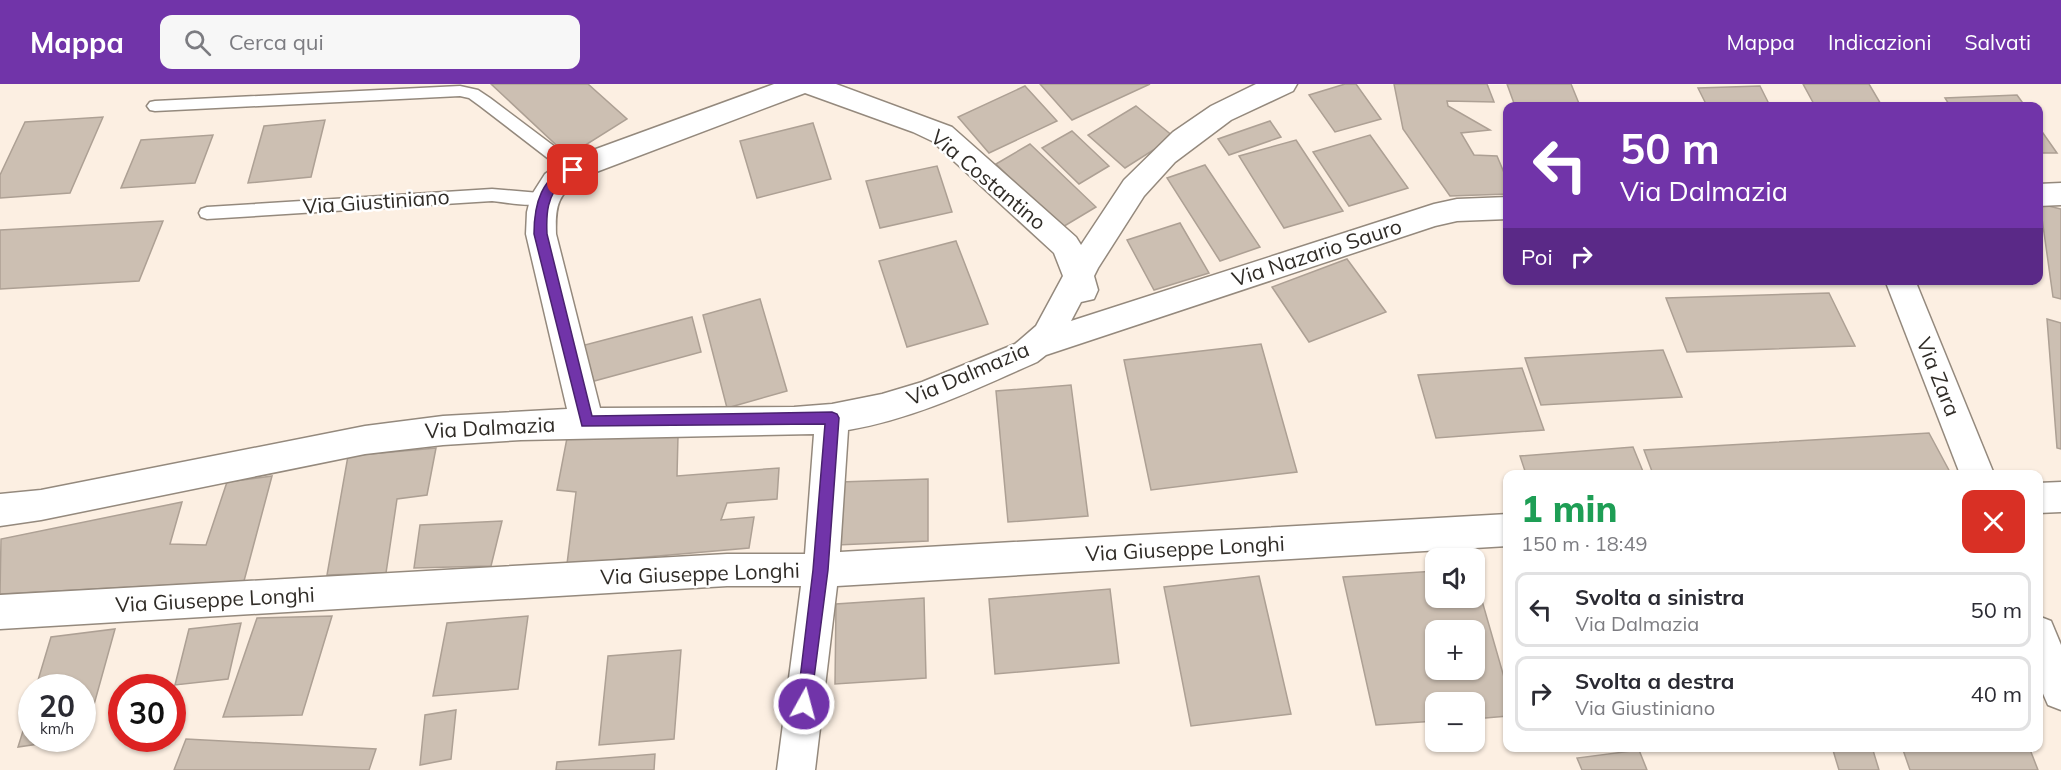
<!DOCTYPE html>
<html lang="it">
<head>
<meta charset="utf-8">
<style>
  body { margin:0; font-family:Mulish,sans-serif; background:#f7f7f7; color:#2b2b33; height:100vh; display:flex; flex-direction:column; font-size:22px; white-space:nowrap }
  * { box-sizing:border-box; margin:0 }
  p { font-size:20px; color:#7c7c81 }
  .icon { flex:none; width:33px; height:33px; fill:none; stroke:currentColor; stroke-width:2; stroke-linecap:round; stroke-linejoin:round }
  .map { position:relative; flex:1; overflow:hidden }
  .details { position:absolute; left:1503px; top:386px; width:540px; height:282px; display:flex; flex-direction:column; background:#fff; border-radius:12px; box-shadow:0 2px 4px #0004 }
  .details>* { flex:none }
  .top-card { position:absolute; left:1503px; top:18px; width:540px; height:183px; border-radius:12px; box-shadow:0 2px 4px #0004; background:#7134a9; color:#fff; overflow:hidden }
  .controls { position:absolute; left:1425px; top:464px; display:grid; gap:12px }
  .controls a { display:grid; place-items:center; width:60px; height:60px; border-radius:12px; background:#fff; box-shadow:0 2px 4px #0004; font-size:30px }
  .speed { position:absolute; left:18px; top:590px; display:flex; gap:12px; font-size:30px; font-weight:700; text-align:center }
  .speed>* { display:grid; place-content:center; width:78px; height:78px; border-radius:50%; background:#fff; box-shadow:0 2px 4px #0004; line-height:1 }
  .speed small { font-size:15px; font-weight:400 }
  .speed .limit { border:9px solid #d22; background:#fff; color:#111 }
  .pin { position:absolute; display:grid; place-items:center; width:51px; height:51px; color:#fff; margin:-26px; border-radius:12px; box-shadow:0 3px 9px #0006 }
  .me { position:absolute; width:66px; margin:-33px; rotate:7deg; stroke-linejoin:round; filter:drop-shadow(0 0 4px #0008) }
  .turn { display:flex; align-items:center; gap:21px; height:126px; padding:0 18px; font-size:27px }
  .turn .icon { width:78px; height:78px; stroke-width:2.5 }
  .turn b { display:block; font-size:42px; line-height:51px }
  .then { display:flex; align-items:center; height:57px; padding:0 18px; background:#0003; gap:12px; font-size:22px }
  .round { display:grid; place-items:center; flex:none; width:63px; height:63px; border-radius:12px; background:#f7f7f7 }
  .overview { display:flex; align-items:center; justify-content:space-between; height:102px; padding:0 18px }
  h1 { font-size:36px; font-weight:800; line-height:45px; color:#1e9e55 }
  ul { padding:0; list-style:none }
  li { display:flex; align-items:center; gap:18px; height:75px; margin:0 12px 9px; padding:0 6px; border:3px solid #e1e1e2; border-radius:12px }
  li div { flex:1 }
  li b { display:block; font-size:22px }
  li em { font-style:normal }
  header { display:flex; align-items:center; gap:36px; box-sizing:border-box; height:84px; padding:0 30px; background:#7134a9; color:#fff }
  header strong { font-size:28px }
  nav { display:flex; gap:33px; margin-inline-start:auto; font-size:21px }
  .search { width:420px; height:54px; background:#f7f7f7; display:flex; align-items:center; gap:15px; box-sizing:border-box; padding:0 21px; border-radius:12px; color:#7c7c81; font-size:22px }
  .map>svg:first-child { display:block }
  .building { fill:#ccbfb2; stroke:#ada094; stroke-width:1.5; fill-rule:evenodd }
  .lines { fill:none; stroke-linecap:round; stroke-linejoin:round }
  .lane-casing { stroke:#94897d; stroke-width:3 }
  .street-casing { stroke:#94897d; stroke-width:3 }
  .lane { fill:#fff; fill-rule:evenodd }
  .street { fill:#fff; fill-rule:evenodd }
  .route { fill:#7134a9; stroke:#49226e; stroke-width:1.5 }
  .labels { text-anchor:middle; stroke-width:5; stroke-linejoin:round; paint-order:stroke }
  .street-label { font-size:21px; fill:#302c27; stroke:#fff }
</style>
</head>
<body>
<header>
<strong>Mappa</strong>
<div class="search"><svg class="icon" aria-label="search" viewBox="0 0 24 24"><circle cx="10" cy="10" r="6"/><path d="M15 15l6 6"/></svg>Cerca qui</div>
<nav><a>Mappa</a><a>Indicazioni</a><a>Salvati</a></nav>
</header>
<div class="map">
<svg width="2061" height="686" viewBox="0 0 2061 686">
  <rect width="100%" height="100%" fill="#fcefe2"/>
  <g class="building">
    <polygon points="491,0 588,0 627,35 568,72"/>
    <polygon points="1040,0 1150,0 1072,36"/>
    <polygon points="1345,0 1356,0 1381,35 1335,48 1309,11"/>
    <polygon points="1394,0 1487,0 1494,18 1447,17 1448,22 1490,46 1461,49 1474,71 1497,72 1508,98 1508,110 1450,112 1403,45"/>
    <polygon points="1507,0 1571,0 1580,22 1515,22"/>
    <polygon points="1803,0 1869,0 1882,22 1815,22"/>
    <polygon points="1025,2 1057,37 989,69 958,33"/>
    <polygon points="1760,2 1770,22 1707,22 1698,4"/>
    <polygon points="2017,11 2025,22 1950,22 1945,14"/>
    <polygon points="1136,22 1174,53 1125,84 1088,51"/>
    <polygon points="103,33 70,109 0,114 0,91 25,38"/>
    <polygon points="325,36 311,93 248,99 264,42"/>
    <polygon points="1270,37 1281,53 1229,71 1218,55"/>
    <polygon points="813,39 831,95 757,114 740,57"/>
    <polygon points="2038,42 2057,69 2038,69"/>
    <polygon points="1072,47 1109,82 1079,100 1042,64"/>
    <polygon points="213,51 195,99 121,104 141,56"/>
    <polygon points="1370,51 1408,104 1349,122 1313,68"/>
    <polygon points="1296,56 1343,127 1284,144 1239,72"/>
    <polygon points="1030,60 1096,123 1061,144 996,80"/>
    <polygon points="1205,81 1260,163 1220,177 1167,94"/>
    <polygon points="937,82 952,128 880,144 866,97"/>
    <polygon points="2040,120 2061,125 2061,215 2053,213"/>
    <polygon points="163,137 139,197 0,205 0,146"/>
    <polygon points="1180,139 1209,189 1154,206 1127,156"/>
    <polygon points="956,157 988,240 907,263 879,177"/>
    <polygon points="1347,175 1386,228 1309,258 1272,203"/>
    <polygon points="1829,209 1855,262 1687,268 1666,214"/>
    <polygon points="760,215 787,307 727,324 703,231"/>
    <polygon points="692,233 701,268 587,299 581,262"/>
    <polygon points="2047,235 2061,239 2061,365 2057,364"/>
    <polygon points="1261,260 1297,388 1151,406 1124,276"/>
    <polygon points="1663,266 1682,313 1541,321 1525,274"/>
    <polygon points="1522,284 1544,346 1436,354 1418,291"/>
    <polygon points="1071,301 1088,432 1008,438 996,307"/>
    <polygon points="1929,349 1951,390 1653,390 1644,366"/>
    <polygon points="678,352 677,392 779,384 777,415 727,419 721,436 754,433 749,464 567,480 576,408 557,406 567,354"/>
    <polygon points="1633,363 1644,390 1526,390 1520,372"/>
    <polygon points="436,364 427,411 397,415 386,489 327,491 348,372"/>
    <polygon points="272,392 244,497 0,510 1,455 182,418 170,460 206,461 227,398"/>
    <polygon points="928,395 928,457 837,461 840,398"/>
    <polygon points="502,437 491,482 414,484 420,441"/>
    <path d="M1436 487V513H1474V489L1508 607V632L1474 635V618H1436V637L1376 641 1343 493ZM1436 546H1474V585H1436Z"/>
    <polygon points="1259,492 1291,630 1191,642 1164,503"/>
    <polygon points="1110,505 1119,579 995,590 989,515"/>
    <polygon points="924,514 926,594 835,600 836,520"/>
    <polygon points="332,532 302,631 223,633 257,534"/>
    <polygon points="528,532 518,605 433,612 447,539"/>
    <polygon points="241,539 228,595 175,601 189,545"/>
    <polygon points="115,545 85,653 82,654 82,603 36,603 51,553"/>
    <polygon points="681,566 674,655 599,661 608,572"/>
    <polygon points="32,618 32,654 80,654 18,663"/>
    <polygon points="456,626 451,675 420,681 425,631"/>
    <polygon points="186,655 376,665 369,686 174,686"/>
    <polygon points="1832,663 1872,663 1879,686 1839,686"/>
    <polygon points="1902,663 2029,663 2038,686 1910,686"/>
    <polygon points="1639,666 1647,686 1582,686 1577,674"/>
    <polygon points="655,670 654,686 556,686 557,678"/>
  </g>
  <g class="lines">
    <defs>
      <g id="lane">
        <polygon points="460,2 478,6 490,14 579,81 581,85 579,89 567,89 480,22 469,14 460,12 155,27 150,26 147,22 150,18 155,17"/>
        <path d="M492 105 551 110 553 114 551 118C532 124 511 119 492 117L207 135 201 133 199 129 201 125 207 123Z"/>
      </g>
      <g id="street">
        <path d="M774 0H836L952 43 1076 153 1081 161 1124 96 1173 48 1211 22 1256 0H1297L1293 7 1231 36 1175 78 1144 112 1098 184 1094 192 1098 206 1094 215 1081 218 1071 237 1434 120 1457 115 1508 113V135L1457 137 1435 142 1046 271 1037 278C976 305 914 335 848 346L840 468 1508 430V462L837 502 815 686H777L801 502H727L0 545V511L727 470H805L814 350 521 356 443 361 365 370 41 436 0 442V410L41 406 365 342 443 332 567 325 526 150 527 128 531 112 545 90 563 77ZM805 9 913 48 932 57 1054 169 1063 192 1036 242 1015 260 922 298 882 310 832 320 794 323 600 324 556 150C555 120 558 110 583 93Z"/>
        <polygon points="2061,99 2061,121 2038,122 2038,100"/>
        <polygon points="1885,196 1915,196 1994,390 1960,390"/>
        <polygon points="2061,398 2061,428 2038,429 2038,399"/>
        <polygon points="2038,532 2051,537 2061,561 2061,626 2048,621 2038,598"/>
      </g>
    </defs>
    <use href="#lane" class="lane-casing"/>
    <use href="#street" class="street-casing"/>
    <use href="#lane" class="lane"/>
    <use href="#street" class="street"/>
  </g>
  <path class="route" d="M573 81 578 86C574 91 569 93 563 97 547 111 546 130 547 150L592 332 832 328 837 330 839 334 828 486 810 625 804 627 799 625 797 620 813 486 825 340 582 342 534 150C534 120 541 92 573 81Z"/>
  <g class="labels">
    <g class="street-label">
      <text transform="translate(988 96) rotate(40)" y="7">Via Costantino</text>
      <text transform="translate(376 118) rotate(-4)" y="7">Via Giustiniano</text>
      <text transform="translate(1317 169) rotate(-18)" y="7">Via Nazario Sauro</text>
      <text transform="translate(968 290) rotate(-23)" y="7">Via Dalmazia</text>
      <text transform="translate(1938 293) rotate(68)" y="7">Via Zara</text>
      <text transform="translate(490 344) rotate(-3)" y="7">Via Dalmazia</text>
      <text transform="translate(1185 465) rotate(-3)" y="7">Via Giuseppe Longhi</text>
      <text transform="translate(700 490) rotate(-2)" y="7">Via Giuseppe Longhi</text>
      <text transform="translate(215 516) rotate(-3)" y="7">Via Giuseppe Longhi</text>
    </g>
  </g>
</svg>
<div class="controls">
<a><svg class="icon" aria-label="sound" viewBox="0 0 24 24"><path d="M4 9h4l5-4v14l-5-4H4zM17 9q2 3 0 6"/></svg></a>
<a>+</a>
<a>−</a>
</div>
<div class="speed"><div>20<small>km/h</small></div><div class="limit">30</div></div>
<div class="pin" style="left:573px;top:86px;background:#d93025"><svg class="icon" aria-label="arrive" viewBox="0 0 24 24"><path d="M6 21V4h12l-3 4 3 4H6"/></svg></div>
<svg class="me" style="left:804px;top:620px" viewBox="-20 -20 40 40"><circle r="17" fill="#7134a9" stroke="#fff" stroke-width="3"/><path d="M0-11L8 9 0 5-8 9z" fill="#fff"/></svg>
<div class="top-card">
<div class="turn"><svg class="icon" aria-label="left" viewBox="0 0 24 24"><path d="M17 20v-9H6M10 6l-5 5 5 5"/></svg><div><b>50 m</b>Via Dalmazia</div></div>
<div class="then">Poi<svg class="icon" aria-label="right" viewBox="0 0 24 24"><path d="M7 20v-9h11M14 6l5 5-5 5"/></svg></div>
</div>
<section class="details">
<div class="overview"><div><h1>1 min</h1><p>150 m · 18:49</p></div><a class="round" style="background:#d93025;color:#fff"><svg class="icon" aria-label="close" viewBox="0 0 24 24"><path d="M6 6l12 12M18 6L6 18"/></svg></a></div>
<ul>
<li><svg class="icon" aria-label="left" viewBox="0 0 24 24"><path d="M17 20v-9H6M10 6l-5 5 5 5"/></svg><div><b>Svolta a sinistra</b><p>Via Dalmazia</p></div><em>50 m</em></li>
<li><svg class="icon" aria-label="right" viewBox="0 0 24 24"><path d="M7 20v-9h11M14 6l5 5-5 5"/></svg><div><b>Svolta a destra</b><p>Via Giustiniano</p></div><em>40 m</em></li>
</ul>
</section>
</div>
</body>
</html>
